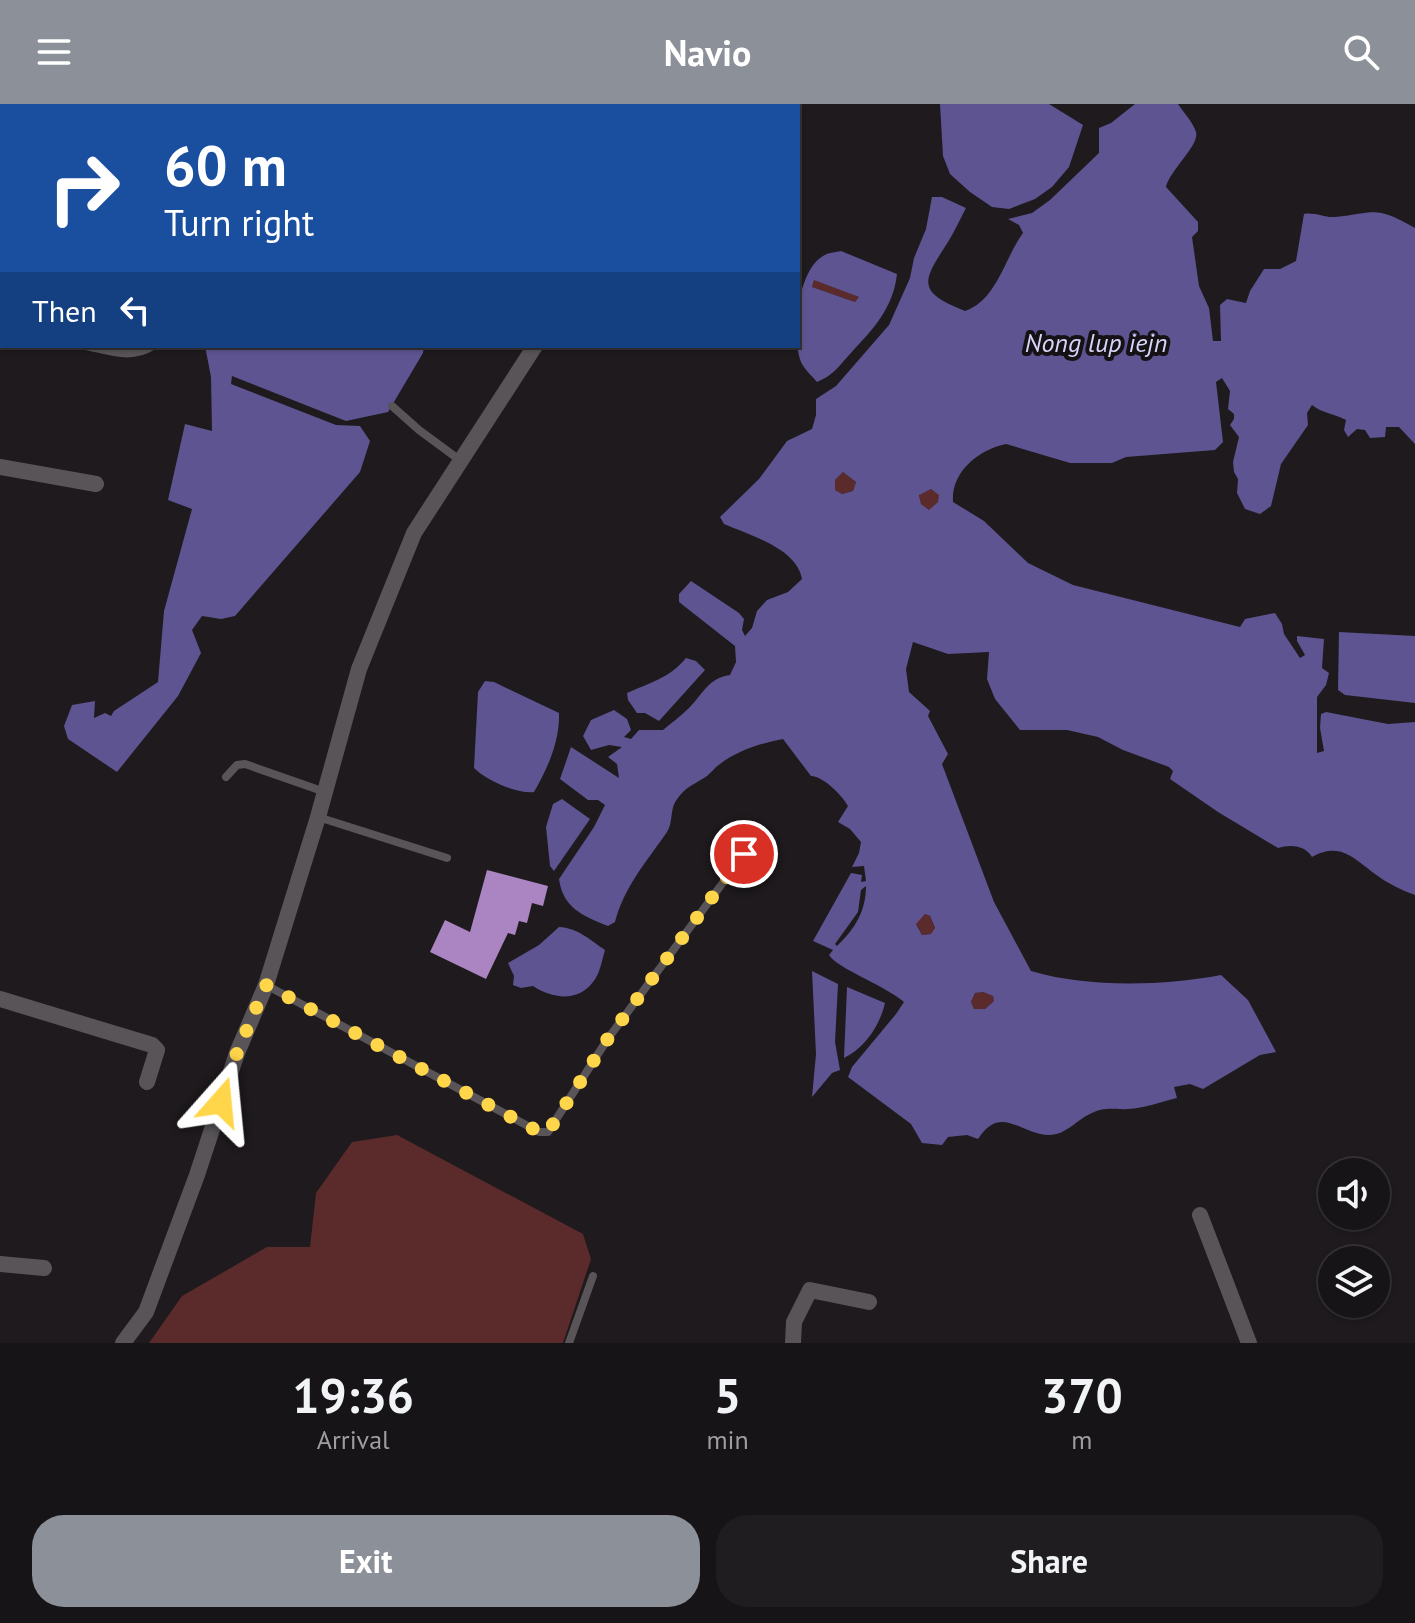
<!DOCTYPE html>
<html lang="en">
<head>
<meta charset="utf-8">
<style>
  body { margin:0; font-family:"PT Sans",sans-serif; background:#1f1d1f; color:#f1f3f6; height:100vh; display:flex; flex-direction:column; font-size:30px; white-space:nowrap }
  * { box-sizing:border-box; margin:0 }
  p { font-size:26px; color:#9e9ea1 }
  .icon { flex:none; width:44px; height:44px; fill:none; stroke:currentColor; stroke-width:2; stroke-linecap:round; stroke-linejoin:round }
  .map { position:relative; height:1239px; overflow:hidden }
  .side { display:flex; flex-direction:column; background:#161416; flex:1 }
  .side>* { flex:none }
  .banner { position:absolute; left:0px; top:0px; width:800px; height:244px; box-shadow:0 2px 6px #0004,0 0 0 2px #353335; background:#1a4fa0; color:#fff; overflow:hidden }
  .controls { position:absolute; left:1318px; top:1054px; display:grid; gap:16px }
  .controls a { display:grid; place-items:center; width:72px; height:72px; border-radius:50%; background:#161416; box-shadow:0 2px 6px #0004,0 0 0 2px #353335; font-size:40px }
  .pin { position:absolute; display:grid; place-items:center; width:68px; height:68px; color:#fff; margin:-34px; border:4px solid #fff; border-radius:50%; box-shadow:0 2px 8px #0007 }
  .me { position:absolute; width:88px; margin:-44px; rotate:18deg; stroke-linejoin:round; filter:drop-shadow(0 0 6px #0008) }
  .turn { display:flex; align-items:center; gap:28px; height:168px; padding:0 32px; font-size:36px }
  .turn .icon { width:104px; height:104px; stroke-width:2.5 }
  .turn b { display:block; font-size:56px; line-height:68px }
  .then { display:flex; align-items:center; height:76px; padding:0 32px; background:#0003; gap:16px; font-size:30px }
  .eta { display:flex; justify-content:space-evenly; align-items:center; height:136px; text-align:center }
  .eta b { font-size:48px; font-weight:600; line-height:56px }
  .action { display:flex; gap:16px; margin-top:auto; padding:16px 32px }
  .action a { flex:1; height:92px; border-radius:32px; background:#8c9099; color:#fff; font-size:32px; font-weight:600; line-height:92px; text-align:center }
  .action a+a { background:#1f1d1f; color:#f1f3f6 }
  header { display:flex; justify-content:space-between; align-items:center; height:104px; padding:0 32px; background:#8c9099; color:#fff; font-size:36px; font-weight:600 }
  .map>svg:first-child { display:block }
  .green { fill:#5b2a2a }
  .water { fill:#5d5491; fill-rule:evenodd }
  .building { fill:#aa85c1 }
  .lines { fill:none; stroke-linecap:round; stroke-linejoin:round }
  .service { stroke:#585457; stroke-width:8 }
  .minor { stroke:#585457; stroke-width:16 }
  .route { stroke:#ffd54a; stroke-width:14; stroke-dasharray:0 25.2 }
  .labels { text-anchor:middle; stroke-width:8; stroke-linejoin:round; paint-order:stroke }
  .water-label { font-size:26px; font-style:italic; fill:#d7d5f9; stroke:#151114 }
</style>
</head>
<body>
<header><svg class="icon" aria-label="menu" viewBox="0 0 24 24"><path d="M4 6h16M4 12h16M4 18h16"/></svg>Navio<svg class="icon" aria-label="search" viewBox="0 0 24 24"><circle cx="10" cy="10" r="6"/><path d="M15 15l6 6"/></svg></header>
<div class="map">
<svg width="1415" height="1239" viewBox="0 0 1415 1239">
  <rect width="100%" height="100%" fill="#1e1a1d"/>
  <g class="green">
    <polygon points="814,175 859,193 855,198 812,183"/>
    <polygon points="843,368 856,378 853,387 842,390 835,386 835,376"/>
    <polygon points="931,385 939,390 939,397 930,407 921,400 919,390"/>
    <polygon points="925,810 930,812 935,825 931,830 922,831 916,819"/>
    <polygon points="983,888 993,892 994,897 985,905 974,905 971,898 975,889"/>
    <polygon points="397,1031 583,1130 591,1155 563,1239 149,1239 182,1192 267,1143 310,1143 316,1089 352,1038"/>
  </g>
  <g class="water">
    <polygon points="940,0 1049,0 1083,21 1069,63 1052,83 1035,95 1009,105 992,103 970,88 950,70 943,52"/>
    <path d="M1135 0H1178C1183 8 1193 18 1196 28 1200 41 1170 66 1166 83L1198 118V127L1192 133 1199 182 1209 204 1213 237H1221L1220 201 1227 195 1246 199 1250 187 1264 165H1280L1296 157 1304 110C1315 108 1325 114 1335 113 1377 109 1374 101 1415 124V340L1399 323H1386L1385 333 1370 334 1365 326 1357 325 1348 333 1344 326 1346 316C1335 310 1322 309 1312 301L1307 309 1308 321 1281 360 1271 402 1260 410 1245 405 1237 389 1238 375 1234 368 1233 358 1239 333 1230 321 1234 315V310L1228 305 1230 287 1222 274 1216 278 1223 338 1215 346 1126 353 1112 359H1070L1006 340C978 346 951 368 953 398L984 417 1028 459 1073 481 1240 523 1245 515 1275 509 1282 520 1284 530 1300 554 1305 551 1297 537V532L1324 535 1322 564 1329 569 1326 581 1317 593V649L1324 647 1320 624 1321 610 1326 608 1388 620 1415 618V791C1401 786 1387 779 1375 770 1352 753 1340 738 1312 753 1305 741 1290 740 1278 744L1218 708 1170 675 1173 667 1169 663 1123 646 1098 633 1067 626H1020L995 595 987 575 989 548 948 550 913 538 906 565 909 588 930 607 928 612 948 650 942 660 994 798 1031 867C1088 884 1163 882 1221 871L1248 896 1276 948 1260 951 1203 985 1190 980 1174 983 1177 994C1161 998 1144 1004 1128 1005 1114 1006 1107 1002 1092 1009 1077 1015 1067 1031 1049 1031 1021 1031 1001 999 978 1035L967 1031 948 1033 942 1041 922 1039 911 1020 848 973 852 963 896 910 904 898C886 882 838 865 829 851L833 846 813 837 851 769 862 771 861 778 866 777 864 762 852 763 859 749 861 738 850 725 838 718 848 702C841 690 824 673 811 672L783 635C761 639 739 646 720 660 715 663 712 668 707 672 697 679 685 683 678 694 669 704 674 717 667 728 647 757 624 783 615 818L608 822C583 812 563 804 559 775L594 723 605 701 598 696H588L560 675 571 643 619 674 617 660 608 653 622 643 609 641 591 646 583 632 591 616 614 606 627 615 631 626 624 633 631 635 639 626H663C671 619 681 612 689 604 703 590 708 574 730 571L736 558 735 542 679 498V490L691 477 739 509 744 515 742 526 745 532 752 524 757 507 767 496 788 488 802 475C797 444 749 431 724 420L720 413 759 375 787 337 812 325 816 311V295L836 282 889 221 910 174 914 154 926 125 932 93H942L966 104C960 115 955 127 948 138 923 177 915 187 965 207 997 196 1004 155 1023 129L1019 121 1008 115 1032 109 1050 96 1099 49V24L1111 19ZM843 368 856 378 853 387 842 390 835 386V376ZM931 385 939 391 938 398 929 406 921 400 919 391ZM866 782C866 807 855 825 837 842L835 840 858 808 861 786ZM925 810 930 812 935 824 931 830 922 831 916 820ZM983 888 993 892 994 897 985 905H974L971 898 975 889Z"/>
    <path d="M841 147 897 170C893 205 873 225 850 250 837 264 835 270 817 278 812 272 804 265 801 258 791 233 797 167 823 152 827 149 836 148 841 147ZM814 176 859 193 855 198 812 183Z"/>
    <polygon points="205,242 424,242 423,249 388,308 346,317 232,272 231,280 336,321 360,322 370,337 360,368 235,512 221,515 202,512 192,526 201,549 178,592 117,668 68,635 64,622 72,601 95,597 94,614 105,609 111,612 114,607 158,578 164,507 192,405 168,396 185,320 212,327 211,273"/>
    <polygon points="1339,528 1415,532 1415,599 1345,591 1338,586"/>
    <path d="M686 554 696 557 705 566 659 617 645 609H637L628 596 627 589C649 579 670 574 686 554Z"/>
    <path d="M485 577 494 578 559 609C560 636 548 664 534 688 516 690 486 676 474 664L478 588Z"/>
    <polygon points="562,695 590,715 554,767 550,762 546,723 553,700"/>
    <path d="M559 823C578 824 590 836 605 846 602 856 600 870 593 878 578 899 551 894 533 882L521 884 513 881 514 872 508 859 539 841Z"/>
    <polygon points="812,867 838,880 835,938 840,966 832,969 812,993 816,950"/>
    <path d="M847 883 885 899C880 921 865 944 844 954Z"/>
  </g>
  <polygon class="building" points="487,766 548,782 543,802 532,799 527,819 519,817 515,831 508,829 486,875 430,848 445,816 470,828"/>
  <g class="lines">
    <g class="service">
      <polyline points="0,220 2,221"/>
      <path d="M86 242C111 247 131 256 153 242"/>
      <polyline points="392,302 419,326 461,357"/>
      <polyline points="226,673 237,661 245,660 325,688"/>
      <polyline points="318,713 447,754"/>
      <polyline points="266,881 539,1028 548,1028 607,936 744,750"/>
      <polyline points="569,1239 593,1172"/>
    </g>
    <g class="minor">
      <polyline points="132,0 137,2"/>
      <polyline points="672,2 674,0"/>
      <polyline points="0,363 96,380"/>
      <polyline points="0,895 152,941 157,946 147,978"/>
      <polyline points="1200,1111 1249,1239"/>
      <polyline points="0,1160 44,1164"/>
      <polyline points="123,1239 146,1208 197,1071 237,949 266,881 318,713 359,565 414,429 535,242"/>
      <polyline points="793,1239 794,1218 810,1186 869,1198"/>
    </g>
  </g>
  <g class="lines">
    <polyline class="route" points="221,998 237,949 266,881 539,1028 548,1028 607,936 744,750"/>
  </g>
  <g class="labels">
    <g class="water-label">
      <text x="1096" y="248">Nong lup iejn</text>
    </g>
  </g>
</svg>
<div class="controls">
<a><svg class="icon" aria-label="sound" viewBox="0 0 24 24"><path d="M4 9h4l5-4v14l-5-4H4zM17 9q2 3 0 6"/></svg></a>
<a><svg class="icon" aria-label="layers" viewBox="0 0 24 24"><path d="M12 4l9 5-9 5-9-5zM3 14l9 5 9-5"/></svg></a>
</div>
<div class="pin" style="left:744px;top:750px;background:#d93025"><svg class="icon" aria-label="arrive" viewBox="0 0 24 24"><path d="M6 21V4h12l-3 4 3 4H6"/></svg></div>
<svg class="me" style="left:221px;top:998px" viewBox="-20 -20 40 40"><path d="M0-17L14 15 0 8-14 15z" fill="#ffd54a" stroke="#fff" stroke-width="4"/></svg>
<div class="banner">
<div class="turn"><svg class="icon" aria-label="right" viewBox="0 0 24 24"><path d="M7 20v-9h11M14 6l5 5-5 5"/></svg><div><b>60 m</b>Turn right</div></div>
<div class="then">Then<svg class="icon" aria-label="left" viewBox="0 0 24 24"><path d="M17 20v-9H6M10 6l-5 5 5 5"/></svg></div>
</div>
</div>
<section class="side">
<div class="eta">
<div><b>19:36</b><p>Arrival</p></div>
<div><b>5</b><p>min</p></div>
<div><b>370</b><p>m</p></div>
</div>
<div class="action"><a>Exit</a><a>Share</a></div>
</section>
</body>
</html>
